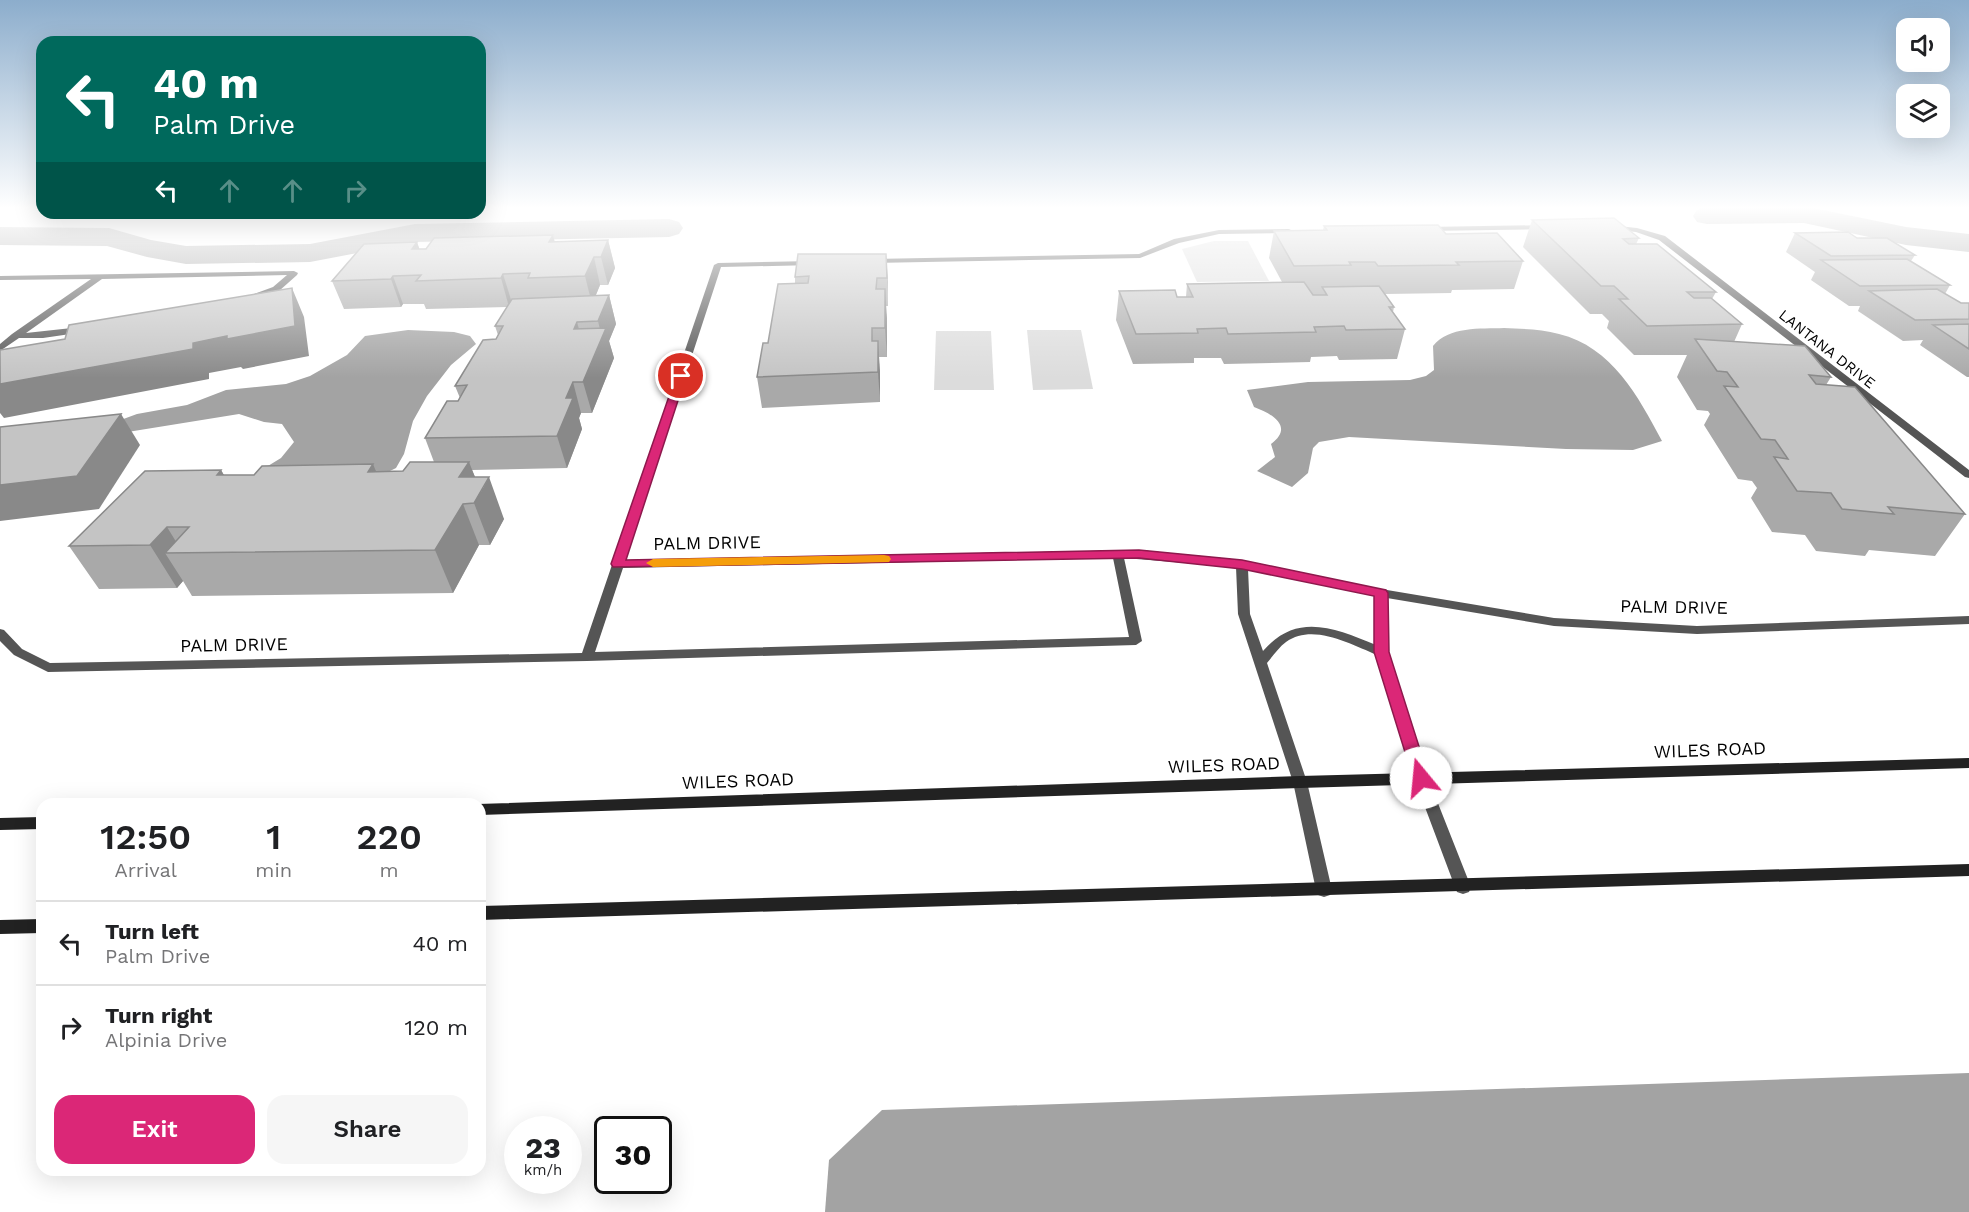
<!DOCTYPE html>
<html lang="en">
<head>
<meta charset="utf-8">
<style>
  body { margin:0; font-family:"Work Sans",sans-serif; background:#f6f6f6; color:#202124; height:100vh; display:flex; flex-direction:column; font-size:22px; white-space:nowrap }
  * { box-sizing:border-box; margin:0 }
  p { font-size:20px; color:#757577 }
  .icon { flex:none; width:33px; height:33px; fill:none; stroke:currentColor; stroke-width:2; stroke-linecap:round; stroke-linejoin:round }
  .map { position:relative; flex:1; overflow:hidden }
  .sheet { position:absolute; left:36px; top:798px; width:450px; height:378px; display:flex; flex-direction:column; background:#fff; border-radius:18px; box-shadow:0 6px 24px #0002 }
  .sheet>* { flex:none }
  .banner { position:absolute; left:36px; top:36px; width:450px; height:183px; border-radius:18px; box-shadow:0 6px 24px #0002; background:#00695c; color:#fff; overflow:hidden }
  .controls { position:absolute; left:1896px; top:18px; display:grid; gap:12px }
  .controls a { display:grid; place-items:center; width:54px; height:54px; border-radius:12px; background:#fff; box-shadow:0 6px 24px #0002; font-size:30px }
  .speed { position:absolute; left:504px; top:1116px; display:flex; gap:12px; font-size:30px; font-weight:700; text-align:center }
  .speed>* { display:grid; place-content:center; width:78px; height:78px; border-radius:50%; background:#fff; box-shadow:0 6px 24px #0002; line-height:1 }
  .speed small { font-size:15px; font-weight:400 }
  .speed .limit { border:3px solid #111; border-radius:9px; background:#fff; color:#111 }
  .pin { position:absolute; display:grid; place-items:center; width:51px; height:51px; color:#fff; margin:-26px; border:3px solid #fff; border-radius:50%; box-shadow:0 2px 6px #0007 }
  .me { position:absolute; width:66px; margin:-33px; rotate:343deg; stroke-linejoin:round; filter:drop-shadow(0 0 4px #0008) }
  .turn { display:flex; align-items:center; gap:21px; height:126px; padding:0 18px; font-size:27px }
  .turn .icon { width:78px; height:78px; stroke-width:2.5 }
  .turn b { display:block; font-size:42px; line-height:51px }
  .lanes { display:flex; align-items:center; height:57px; padding:0 18px; background:#0003; justify-content:center; gap:30px; direction:ltr }
  .lanes .off { opacity:.35 }
  .eta { display:flex; justify-content:space-evenly; align-items:center; height:102px; text-align:center }
  .eta b { font-size:36px; font-weight:600; line-height:42px }
  .cta { display:flex; gap:12px; margin-top:auto; padding:12px 18px }
  .cta a { flex:1; height:69px; border-radius:18px; background:#db2777; color:#fff; font-size:24px; font-weight:600; line-height:69px; text-align:center }
  .cta a+a { background:#f6f6f6; color:#202124 }
  ul { padding:0; list-style:none }
  li { display:flex; align-items:center; gap:18px; height:84px; padding:0 18px; border-top:2px solid #e0e0e0 }
  li div { flex:1 }
  li b { display:block; font-size:22px }
  li em { font-style:normal }
  .map>svg:first-child { display:block }
  .green { fill:#dcdcdc }
  .water { fill:#a3a3a3 }
  .lines { fill:none; stroke-linecap:round; stroke-linejoin:round }
  .canal { fill:#a3a3a3; fill-rule:evenodd }
  .minor { fill:#555; fill-rule:evenodd }
  .secondary { fill:#222; fill-rule:evenodd }
  .wall { fill:#a9a9a9 }
  .shaded-wall { fill:#898989 }
  .building { fill:#c4c4c4; stroke:#898989; stroke-width:1.5 }
  .route { fill:#db2777; stroke:#8e194d; stroke-width:1.5 }
  .slow { fill:#f59e0b }
  .labels { text-anchor:middle; stroke-width:4.5; stroke-linejoin:round; paint-order:stroke }
  .far-street-label { font-size:15px; fill:#000; stroke:#fff }
  .street-label { font-size:18px; fill:#000; stroke:#fff }
</style>
</head>
<body>
<div class="map">
<svg width="1969" height="1212" viewBox="0 0 1969 1212">
  <rect width="100%" height="100%" fill="#fff"/>
  <g class="green">
    <polygon points="1214,241 1248,241 1269,281 1197,282 1182,249"/>
    <polygon points="1027,330 1081,330 1093,389 1033,390"/>
    <polygon points="936,331 991,331 994,390 934,390"/>
  </g>
  <g class="water">
    <path d="M1504 328C1522 329 1541 329 1559 334 1612 347 1638 396 1662 441L1633 450 1566 449 1349 437 1319 442 1313 448 1308 473 1292 487 1257 471 1275 457 1271 444C1294 427 1273 414 1254 407L1247 390 1308 382 1410 380 1426 376 1434 370 1433 346C1449 326 1480 329 1504 328Z"/>
    <polygon points="408,330 454,332 470,336 476,344 451,365 427,396 413,421 404,454 396,468 372,480 263,469 281,458 294,442 282,424 264,422 239,414 109,435 107,425 137,414 187,405 226,390 286,384 310,376 347,355 365,336"/>
    <polygon points="1969,1073 1969,1212 825,1212 829,1160 882,1110"/>
  </g>
  <g class="lines">
    <g class="canal">
      <polygon points="1703,208 1813,208 1906,227 1969,234 1969,252 1906,245 1804,223 1707,224 1697,222 1693,216 1697,210"/>
      <polygon points="669,219 679,222 683,228 679,234 669,237 415,242 310,262 186,264 147,257 107,246 0,245 0,227 109,228 151,240 186,246 310,244 415,224"/>
    </g>
    <g class="minor">
      <polygon points="1547,225 1551,227 1550,229 1426,231 1422,229 1426,227"/>
      <polygon points="1609,225 1637,228 1665,236 1969,470 1969,478 1965,477 1659,240 1636,232 1609,229"/>
      <polygon points="1289,229 1293,231 1292,233 1219,234 1179,243 1140,258 872,263 868,261 872,259 1139,254 1174,239 1219,230"/>
      <path d="M812 261H815V265L721 267 625 560 1139 550 1242 560 1381 589 1554 618 1697 626 1969 616V624L1697 634 1554 626 1387 598 1388 652 1428 778 1471 887 1469 892 1463 894 1457 892 1455 887 1414 778 1377 655C1350 644 1313 623 1286 642 1279 647 1273 656 1267 663L1307 782 1332 890 1330 895 1324 897 1318 895 1316 890 1293 782 1238 614 1236 567 1124 558 1142 641 1136 645 587 661 48 672 14 655 0 641V629L4 630 22 649 50 663 582 653 714 265 718 263ZM1113 558 1129 637 595 652 623 568ZM1248 569 1375 596 1376 645C1334 628 1297 612 1263 651L1250 614Z"/>
      <polygon points="294,271 298,273 297,275 279,291 257,298 253,296 254,294 273,287 287,275 102,279 26,333 81,327 84,328 84,332 43,338 19,338 0,351 0,344 12,334 91,279 0,280 0,276"/>
    </g>
    <g class="secondary">
      <polygon points="1969,758 1969,768 1300,788 480,815 480,804 478,804 1300,776"/>
      <polygon points="42,817 42,829 0,830 0,818"/>
      <polygon points="1969,864 1969,876 480,920 480,906"/>
      <polygon points="42,919 42,933 0,934 0,920"/>
    </g>
  </g>
  <g class="wall">
    <polygon points="1532,220 1639,238 1636,244 1716,292 1712,299 1742,324 1734,342 1831,377 1826,385 1965,514 1935,556 1869,550 1865,556 1816,551 1805,535 1772,532 1751,498 1757,488 1752,481 1738,479 1704,425 1710,414 1708,411 1697,410 1677,377 1687,355 1634,355 1607,328 1609,321 1602,314 1590,314 1523,247"/>
    <polygon points="1324,226 1446,234 1523,261 1514,289 1452,290 1451,293 1385,294 1394,307 1393,312 1405,329 1397,359 1339,360 1337,356 1311,357 1310,362 1224,364 1221,358 1194,358 1194,363 1133,364 1116,320 1119,291 1177,297 1186,297 1187,284 1282,282 1269,258 1274,231 1323,230"/>
    <polygon points="1795,233 1857,238 1915,255 1911,261 1950,285 1945,294 1961,303 1969,303 1969,377 1967,377 1920,345 1923,340 1903,341 1858,311 1860,306 1849,306 1811,280 1815,272 1786,252"/>
    <polygon points="608,240 615,268 608,285 600,285 596,295 609,295 616,324 609,341 614,358 592,413 581,413 579,418 582,429 567,468 472,470 475,477 504,519 490,545 479,545 453,593 192,596 183,581 177,588 99,589 69,546 221,470 224,475 254,475 373,464 377,472 403,471 434,462 425,438 458,401 460,398 455,386 496,339 498,335 495,326 507,307 426,309 424,304 403,304 401,307 344,309 332,281 417,242 419,249"/>
    <polygon points="886,254 888,306 886,306 887,357 879,357 880,402 762,408 757,377 768,343 795,283 795,277"/>
  </g>
  <g class="shaded-wall">
    <polygon points="553,235 560,262 549,242"/>
    <polygon points="608,240 615,268 608,285 601,257"/>
    <polygon points="417,242 427,270 412,249"/>
    <polygon points="886,254 888,282 888,306 887,278"/>
    <polygon points="594,257 600,285 592,304 585,276"/>
    <polygon points="503,274 512,303 509,307 501,278"/>
    <polygon points="393,276 403,304 401,307 391,279"/>
    <polygon points="292,288 304,317 309,356 243,369 241,367 209,373 209,379 4,418 0,413 0,384 193,343"/>
    <polygon points="885,289 887,318 887,357 885,328"/>
    <polygon points="609,295 616,324 609,341 614,358 592,413 583,382 602,338 598,321"/>
    <polygon points="577,322 585,351 574,329"/>
    <polygon points="878,341 880,371 880,402 878,372"/>
    <polygon points="573,382 581,413 579,418 582,429 567,468 557,436 566,398"/>
    <polygon points="121,414 140,445 99,509 0,521 0,485"/>
    <polygon points="469,462 481,492 489,477 504,519 490,545 474,503 459,477"/>
    <polygon points="373,464 391,506 368,472"/>
    <polygon points="221,470 244,512 217,475"/>
    <polygon points="463,504 479,545 453,593 435,550"/>
    <polygon points="167,527 183,553 165,553 183,581 177,588 150,545"/>
  </g>
  <g class="building">
    <polygon points="1614,218 1639,238 1623,239 1629,244 1657,244 1716,292 1687,292 1694,298 1711,298 1742,324 1647,326 1619,299 1628,299 1614,286 1601,286 1532,220"/>
    <polygon points="1438,225 1446,234 1497,233 1523,261 1456,262 1459,265 1378,266 1375,262 1349,262 1351,265 1294,266 1274,231 1327,230 1324,226"/>
    <polygon points="1848,232 1857,238 1887,238 1915,255 1831,256 1795,233"/>
    <polygon points="553,235 549,242 608,240 601,257 594,257 585,276 528,278 530,273 503,274 501,278 416,281 421,275 393,276 391,279 332,281 364,244 417,242 412,249 426,249 434,238"/>
    <polygon points="798,254 886,254 887,278 877,278 876,289 885,289 885,328 872,328 872,341 878,341 878,372 757,377 763,343 768,343 778,284 808,283 809,276 795,277"/>
    <polygon points="1907,259 1950,285 1860,286 1821,260"/>
    <polygon points="1304,282 1313,295 1327,295 1322,287 1379,286 1394,307 1389,307 1405,329 1346,330 1344,326 1314,327 1316,332 1228,334 1226,328 1197,329 1198,333 1136,334 1119,291 1175,290 1177,297 1193,297 1187,284"/>
    <polygon points="292,288 295,326 227,339 227,336 193,343 193,349 0,384 0,350 65,339 69,325"/>
    <polygon points="1937,289 1961,303 1969,303 1969,319 1915,320 1869,291"/>
    <polygon points="609,295 598,321 577,322 574,329 606,328 583,382 573,382 566,398 573,398 557,436 425,438 447,401 458,401 467,385 455,386 483,340 496,339 503,326 495,326 512,299"/>
    <polygon points="1969,324 1969,349 1933,325"/>
    <polygon points="1695,339 1805,346 1831,377 1809,375 1816,384 1855,387 1965,514 1888,507 1894,514 1842,509 1831,493 1797,491 1774,457 1788,459 1775,440 1761,439 1724,386 1738,387 1727,372 1717,371"/>
    <polygon points="121,414 77,476 0,485 0,427"/>
    <polygon points="410,462 469,462 459,477 489,477 474,503 463,504 435,550 165,553 189,527 167,527 150,545 69,546 145,471 221,470 217,475 254,475 262,466 373,464 368,472 403,471"/>
  </g>
  <linearGradient id="sky" x2="0" y2="1"><stop stop-color="#8cadcc"/><stop offset="0.55" stop-color="#fff"/><stop offset="1" stop-color="#fff" stop-opacity="0"/></linearGradient>
  <rect width="1969" height="378" fill="url(#sky)"/>
  <polygon class="route" points="681,373 686,376 626,560 1139,550 1242,560 1386,590 1388,593 1389,652 1429,778 1427,782 1421,784 1415,782 1413,778 1374,652 1374,596 1242,569 1139,558 613,567 611,564 676,376"/>
  <polygon class="slow" points="884,555 889,556 891,559 889,562 653,567 646,563 653,559"/>
  <g class="labels">
    <g class="far-street-label">
      <text transform="translate(1827 349) rotate(38)" y="5">LANTANA DRIVE</text>
    </g>
    <g class="street-label">
      <text transform="translate(707 543) rotate(-1)" y="6">PALM DRIVE</text>
      <text transform="translate(1674 607) rotate(1)" y="6">PALM DRIVE</text>
      <text transform="translate(234 645) rotate(-1)" y="6">PALM DRIVE</text>
      <text transform="translate(1710 750) rotate(-2)" y="6">WILES ROAD</text>
      <text transform="translate(1224 765) rotate(-2)" y="6">WILES ROAD</text>
      <text transform="translate(738 781) rotate(-2)" y="6">WILES ROAD</text>
    </g>
  </g>
</svg>
<div class="controls">
<a><svg class="icon" aria-label="sound" viewBox="0 0 24 24"><path d="M4 9h4l5-4v14l-5-4H4zM17 9q2 3 0 6"/></svg></a>
<a><svg class="icon" aria-label="layers" viewBox="0 0 24 24"><path d="M12 4l9 5-9 5-9-5zM3 14l9 5 9-5"/></svg></a>
</div>
<div class="speed"><div>23<small>km/h</small></div><div class="limit">30</div></div>
<div class="pin" style="left:681px;top:376px;background:#d93025"><svg class="icon" aria-label="arrive" viewBox="0 0 24 24"><path d="M6 21V4h12l-3 4 3 4H6"/></svg></div>
<svg class="me" style="left:1421px;top:778px" viewBox="-20 -20 40 40"><circle r="19" fill="#fff"/><path d="M0-13L10 11 0 6-10 11z" fill="#db2777"/></svg>
<div class="banner">
<div class="turn"><svg class="icon" aria-label="left" viewBox="0 0 24 24"><path d="M17 20v-9H6M10 6l-5 5 5 5"/></svg><div><b>40 m</b>Palm Drive</div></div>
<div class="lanes"><svg class="icon" aria-label="left" viewBox="0 0 24 24"><path d="M17 20v-9H6M10 6l-5 5 5 5"/></svg><svg class="icon off" aria-label="ahead" viewBox="0 0 24 24"><path d="M12 20V5M6 11l6-6 6 6"/></svg><svg class="icon off" aria-label="ahead" viewBox="0 0 24 24"><path d="M12 20V5M6 11l6-6 6 6"/></svg><svg class="icon off" aria-label="right" viewBox="0 0 24 24"><path d="M7 20v-9h11M14 6l5 5-5 5"/></svg></div>
</div>
<section class="sheet">
<div class="eta">
<div><b>12:50</b><p>Arrival</p></div>
<div><b>1</b><p>min</p></div>
<div><b>220</b><p>m</p></div>
</div>
<ul>
<li><svg class="icon" aria-label="left" viewBox="0 0 24 24"><path d="M17 20v-9H6M10 6l-5 5 5 5"/></svg><div><b>Turn left</b><p>Palm Drive</p></div><em>40 m</em></li>
<li><svg class="icon" aria-label="right" viewBox="0 0 24 24"><path d="M7 20v-9h11M14 6l5 5-5 5"/></svg><div><b>Turn right</b><p>Alpinia Drive</p></div><em>120 m</em></li>
</ul>
<div class="cta"><a>Exit</a><a>Share</a></div>
</section>
</div>
</body>
</html>
